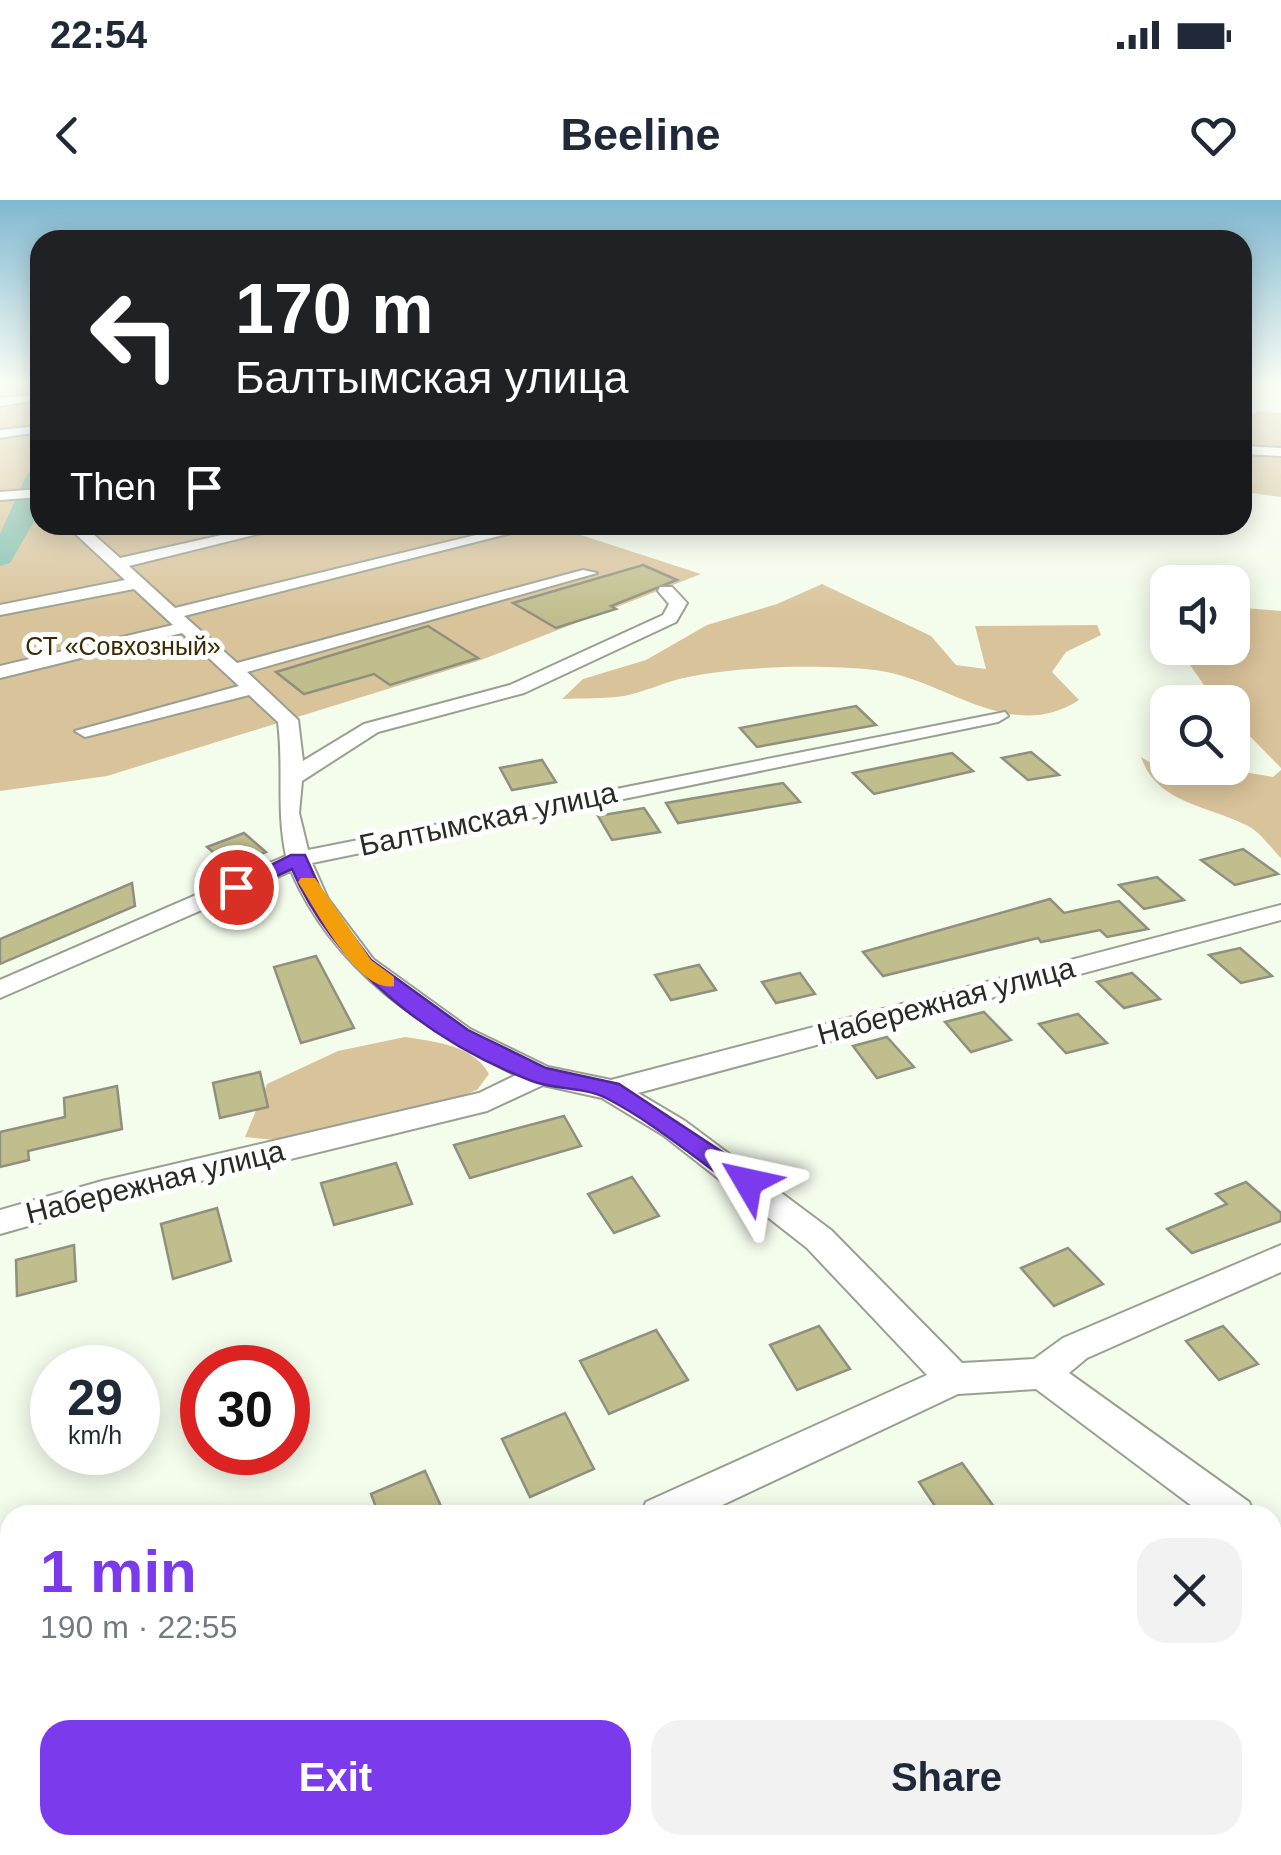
<!DOCTYPE html>
<html lang="en">
<head>
<meta charset="utf-8">
<style>
  body { margin:0; font-family:Helvetica,sans-serif; background:#f2f2f3; color:#1f2937; height:100vh; display:flex; flex-direction:column; font-size:38px; white-space:nowrap }
  * { box-sizing:border-box; margin:0 }
  p { font-size:32px; color:#747a83 }
  .icon { flex:none; width:55px; height:55px; fill:none; stroke:currentColor; stroke-width:2; stroke-linecap:round; stroke-linejoin:round }
  .map { position:relative; flex:1; overflow:hidden }
  .sheet { position:absolute; left:0px; top:1305px; width:1282px; height:350px; display:flex; flex-direction:column; background:#fff; border-radius:30px 30px 0 0; box-shadow:0 5px 25px #0003 }
  .sheet>* { flex:none }
  .top-card { position:absolute; left:30px; top:30px; width:1222px; height:305px; border-radius:30px; box-shadow:0 5px 25px #0003; background:#202124; color:#fff; overflow:hidden }
  .fabs { position:absolute; left:1150px; top:365px; display:grid; gap:20px }
  .fabs a { display:grid; place-items:center; width:100px; height:100px; border-radius:20px; background:#fff; box-shadow:0 5px 25px #0003; font-size:50px }
  .speed { position:absolute; left:30px; top:1145px; display:flex; gap:20px; font-size:50px; font-weight:700; text-align:center }
  .speed>* { display:grid; place-content:center; width:130px; height:130px; border-radius:50%; background:#fff; box-shadow:0 5px 25px #0003; line-height:1 }
  .speed small { font-size:25px; font-weight:400 }
  .speed .limit { border:15px solid #d22; background:#fff; color:#111 }
  .pin { position:absolute; display:grid; place-items:center; width:85px; height:85px; color:#fff; margin:-42px; border:5px solid #fff; border-radius:50%; box-shadow:0 2px 10px #0007 }
  .me { position:absolute; width:110px; margin:-55px; rotate:306deg; stroke-linejoin:round; filter:drop-shadow(0 0 8px #0008) }
  .turn { display:flex; align-items:center; gap:35px; height:210px; padding:0 40px; font-size:45px }
  .turn .icon { width:130px; height:130px; stroke-width:2.5 }
  .turn b { display:block; font-size:70px; line-height:85px }
  .then { display:flex; align-items:center; height:95px; padding:0 40px; background:#0003; gap:20px; font-size:38px }
  .round { display:grid; place-items:center; flex:none; width:105px; height:105px; border-radius:30px; background:#f2f2f3 }
  .headline { display:flex; align-items:center; justify-content:space-between; height:170px; padding:0 40px }
  h1 { font-size:60px; font-weight:800; line-height:75px; color:#7c3aed }
  .button { display:flex; gap:20px; margin-top:auto; padding:20px 40px }
  .button a { flex:1; height:115px; border-radius:30px; background:#7c3aed; color:#fff; font-size:40px; font-weight:800; line-height:115px; text-align:center }
  .button a+a { background:#f2f2f3; color:#1f2937 }
  .status { display:flex; justify-content:space-between; align-items:center; height:70px; padding:0 50px; background:#fff; direction:ltr }
  .status svg { height:28px; fill:currentColor }
  header { display:flex; justify-content:space-between; align-items:center; height:130px; padding:0 40px; background:#fff; font-size:45px; font-weight:800 }
  .map>svg:first-child { display:block }
  .green { fill:#d9c39b }
  .lines { fill:none; stroke-linecap:round; stroke-linejoin:round }
  .river { fill:#84bead; fill-rule:evenodd }
  .building { fill:#c0be8d; stroke:#909080; stroke-width:2.5 }
  .minor-casing { stroke:#99a091; stroke-width:4 }
  .minor { fill:#fff; fill-rule:evenodd }
  .route { fill:#7c3aed; stroke:#51269a; stroke-width:2.5 }
  .slow { fill:#f59e0b }
  .labels { text-anchor:middle; stroke-width:10; stroke-linejoin:round; paint-order:stroke }
  .far-park-label { font-size:25px; fill:#3a2a03; stroke:#fff }
  .street-label { font-size:30px; fill:#292c25; stroke:#fff }
</style>
</head>
<body>
<div class="status"><b>22:54</b><svg viewBox="0 0 49 12"><path d="M0 12V9h3v3zM5 12V6h3v6zM10 12V3h3v9zM15 12V0h3v12zM26 1h20v11H26zM47 4h2v5h-2z"/></svg></div>
<header><svg class="icon" aria-label="back" viewBox="0 0 24 24"><path d="M15 5l-7 7 7 7"/></svg>Beeline<svg class="icon" aria-label="heart" viewBox="0 0 24 24"><path d="M12 20l-8-8c-3-5 5-10 8-4 3-6 11-1 8 4z"/></svg></header>
<div class="map">
<svg width="1281" height="1655" viewBox="0 0 1281 1655">
  <rect width="100%" height="100%" fill="#f4fcec"/>
  <g class="green">
    <polygon points="0,185 40,185 40,325 550,325 701,374 481,460 107,576 0,591"/>
    <polygon points="1258,211 1281,213 1281,249 1243,244 1243,218"/>
    <polygon points="1242,254 1281,257 1281,297 1243,292"/>
    <path d="M822 384 931 436 956 465 986 469 975 426 1097 425 1101 435 1066 452 1052 472 1079 500C1010 545 946 479 875 470 818 464 739 466 683 478 663 483 644 492 624 496 604 499 582 498 562 499L583 479 646 460 707 425 777 404Z"/>
    <polygon points="1233,407 1281,411 1281,568 1233,519 1232,502 1216,502 1178,448 1232,448"/>
    <path d="M1141 557 1168 573 1232 568 1233 558 1244 572 1273 577 1281 570V658C1271 648 1260 632 1248 626 1208 605 1157 604 1141 557Z"/>
    <path d="M405 837C436 842 473 845 489 874L477 890 433 907 286 941 245 937 267 884 338 851Z"/>
  </g>
  <g class="lines">
    <polygon class="river" points="40,266 40,311 10,363 0,366 0,334 27,274"/>
  </g>
  <g class="building">
    <polygon points="643,365 677,380 611,406 616,409 556,428 513,403"/>
    <polygon points="428,426 478,458 390,485 374,474 304,494 276,472"/>
    <polygon points="856,506 876,525 757,547 740,528"/>
    <polygon points="1031,552 1059,575 1028,580 1002,558"/>
    <polygon points="952,553 973,571 874,594 853,573"/>
    <polygon points="542,560 556,582 512,590 500,568"/>
    <polygon points="783,583 800,602 678,623 666,603"/>
    <polygon points="644,608 660,632 612,640 598,616"/>
    <polygon points="244,633 266,652 229,666 207,647"/>
    <polygon points="1243,649 1278,674 1235,685 1201,660"/>
    <polygon points="1157,677 1184,700 1144,709 1119,685"/>
    <polygon points="132,683 135,706 0,764 0,739"/>
    <polygon points="1050,699 1064,713 1119,701 1148,729 1107,737 1100,730 1041,742 1038,738 883,776 863,752"/>
    <polygon points="1240,748 1272,776 1241,783 1209,755"/>
    <polygon points="316,756 354,828 301,843 274,767"/>
    <polygon points="699,765 716,790 671,800 655,775"/>
    <polygon points="800,773 815,794 776,803 762,782"/>
    <polygon points="1132,773 1160,799 1124,808 1097,782"/>
    <polygon points="984,812 1011,840 971,852 945,822"/>
    <polygon points="1078,814 1107,843 1066,853 1039,824"/>
    <polygon points="887,837 914,867 877,878 853,846"/>
    <polygon points="260,872 268,907 220,918 213,883"/>
    <polygon points="117,886 122,929 28,951 29,960 0,967 0,932 65,917 64,898"/>
    <polygon points="564,916 581,946 470,978 454,945"/>
    <polygon points="396,963 412,1004 334,1025 321,983"/>
    <polygon points="632,977 659,1016 614,1033 588,994"/>
    <polygon points="1246,982 1281,1013 1281,1021 1192,1053 1167,1029 1227,1004 1216,994"/>
    <polygon points="217,1008 231,1061 173,1079 161,1024"/>
    <polygon points="74,1045 76,1081 17,1096 16,1060"/>
    <polygon points="1068,1048 1103,1084 1054,1106 1021,1068"/>
    <polygon points="819,1126 850,1169 797,1190 770,1145"/>
    <polygon points="1223,1126 1258,1164 1219,1180 1186,1141"/>
    <polygon points="656,1130 688,1180 609,1214 580,1161"/>
    <polygon points="565,1213 594,1269 530,1297 502,1239"/>
    <polygon points="962,1263 1000,1315 941,1315 919,1282"/>
    <polygon points="425,1271 445,1315 379,1315 371,1294"/>
  </g>
  <g class="lines">
    <defs>
      <g id="minor">
        <polygon points="33,195 33,201 0,206 0,198"/>
        <polygon points="38,226 38,232 0,238 0,230"/>
        <polygon points="1242,246 1281,248 1281,256 1242,254"/>
        <polygon points="40,289 40,297 0,300 0,292"/>
        <path d="M66 325H83L120 358 266 325H294L129 366 175 408 517 325 527 329 184 416 237 463 583 370 597 373 247 472 298 520 303 561 364 524 510 485 663 415 669 404 658 391 660 387H672L687 403 676 422 524 493 378 532 302 581 299 613 308 650 1005 512 1008 516 998 522 312 663 328 699 373 759 470 829 548 867 611 880 1281 705V720L638 893 685 921 831 1030 962 1163 1034 1159 1063 1138 1281 1045V1072L1087 1158 1069 1173 1249 1302 1255 1315H1204L1036 1189 958 1194 701 1315H640L646 1302 927 1175 807 1048 663 935 602 898 543 885 487 911 102 1005 0 1034V1010L102 981 479 893 516 875C421 827 335 772 291 671L0 798V780L286 656C276 609 284 569 278 522L249 495 85 537 75 531 239 486 182 433 0 478V466L173 425 134 389 0 415V405L125 380Z"/>
        <polygon points="1272,1325 1281,1329 1281,1369 1272,1366"/>
        <polygon points="602,1645 652,1645 656,1655 606,1655"/>
      </g>
    </defs>
    <use href="#minor" class="minor-casing"/>
    <use href="#minor" class="minor"/>
  </g>
  <linearGradient id="sky" x2="0" y2="1"><stop stop-color="#80b8d0"/><stop offset="0.44" stop-color="#fafef6"/><stop offset="1" stop-color="#fafef6" stop-opacity="0"/></linearGradient>
  <rect width="1281" height="417" fill="url(#sky)"/>
  <path class="route" d="M291 655H305L325 699 371 760 468 830 546 868 619 884 757 975 761 982 757 989H739C696 959 653 922 606 898 585 887 555 890 532 881 432 843 334 767 292 669L244 691 227 687Z"/>
  <path class="slow" d="M301 678H315L371 760 394 777V786C359 794 315 708 298 682Z"/>
  <g class="labels">
    <g class="far-park-label">
      <text x="123" y="455">СТ «Совхозный»</text>
    </g>
    <g class="street-label">
      <text transform="translate(488 619) rotate(-12)" y="10">Балтымская улица</text>
      <text transform="translate(946 801) rotate(-15)" y="10">Набережная улица</text>
      <text transform="translate(155 982) rotate(-14)" y="10">Набережная улица</text>
    </g>
  </g>
</svg>
<div class="fabs">
<a><svg class="icon" aria-label="sound" viewBox="0 0 24 24"><path d="M4 9h4l5-4v14l-5-4H4zM17 9q2 3 0 6"/></svg></a>
<a><svg class="icon" aria-label="search" viewBox="0 0 24 24"><circle cx="10" cy="10" r="6"/><path d="M15 15l6 6"/></svg></a>
</div>
<div class="speed"><div>29<small>km/h</small></div><div class="limit">30</div></div>
<div class="pin" style="left:236px;top:687px;background:#d93025"><svg class="icon" aria-label="arrive" viewBox="0 0 24 24"><path d="M6 21V4h12l-3 4 3 4H6"/></svg></div>
<svg class="me" style="left:748px;top:982px" viewBox="-20 -20 40 40"><path d="M0-17L14 15 0 8-14 15z" fill="#7c3aed" stroke="#fff" stroke-width="4"/></svg>
<div class="top-card">
<div class="turn"><svg class="icon" aria-label="left" viewBox="0 0 24 24"><path d="M17 20v-9H6M10 6l-5 5 5 5"/></svg><div><b>170 m</b>Балтымская улица</div></div>
<div class="then">Then<svg class="icon" aria-label="arrive" viewBox="0 0 24 24"><path d="M6 21V4h12l-3 4 3 4H6"/></svg></div>
</div>
<section class="sheet">
<div class="headline"><div><h1>1 min</h1><p>190 m · 22:55</p></div><a class="round"><svg class="icon" aria-label="close" viewBox="0 0 24 24"><path d="M6 6l12 12M18 6L6 18"/></svg></a></div>
<div class="button"><a>Exit</a><a>Share</a></div>
</section>
</div>
</body>
</html>
